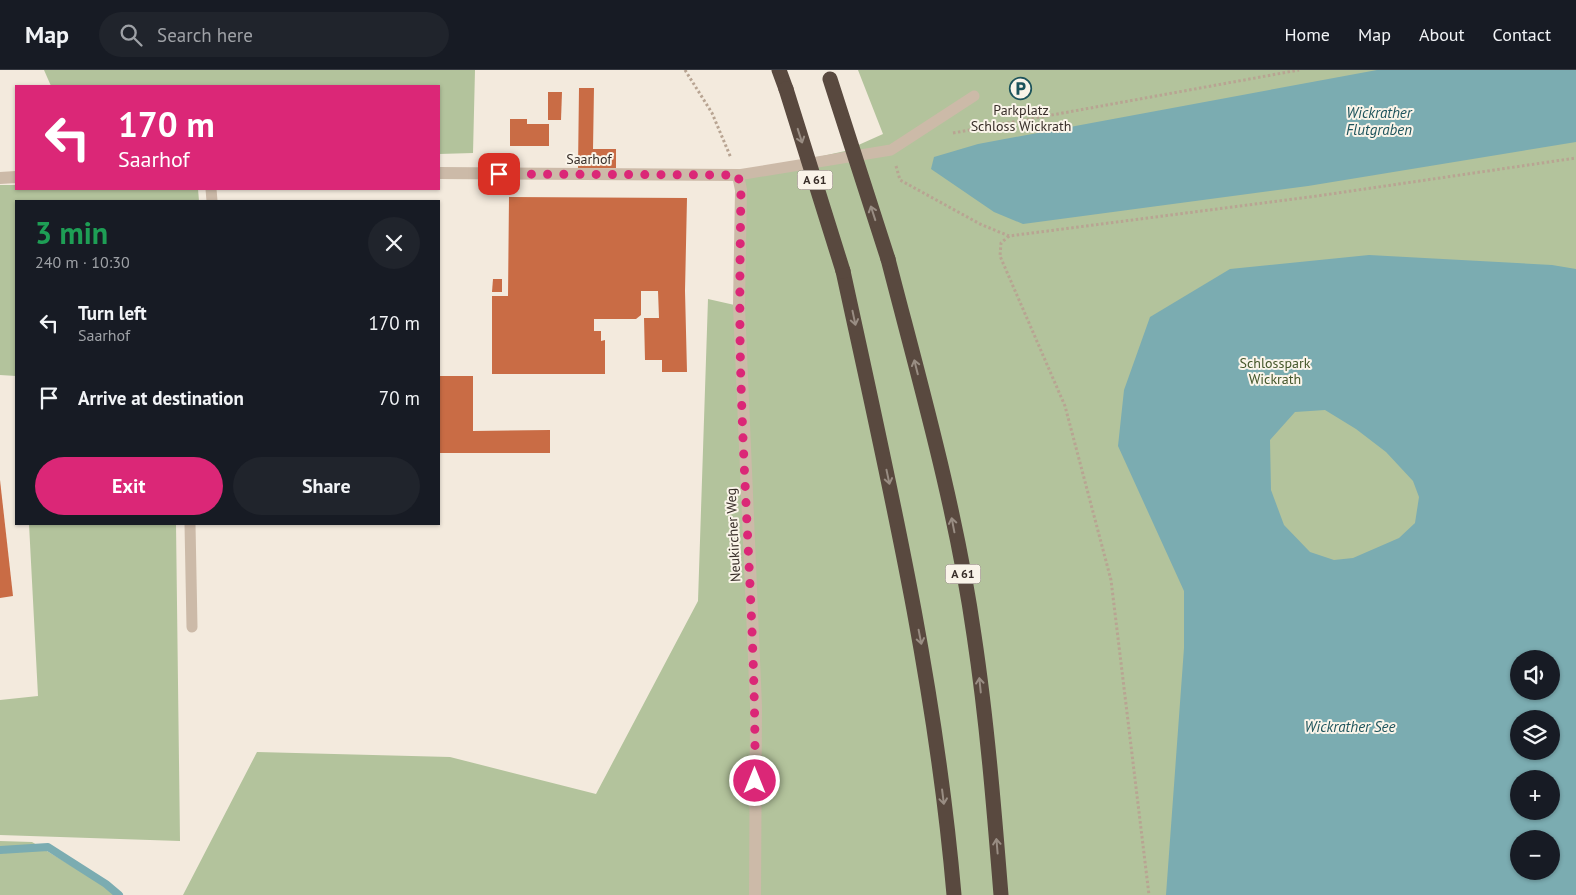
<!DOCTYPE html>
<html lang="en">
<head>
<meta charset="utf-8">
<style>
  body { margin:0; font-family:"PT Sans",sans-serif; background:#20242c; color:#f1f3f6; height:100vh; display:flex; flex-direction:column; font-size:19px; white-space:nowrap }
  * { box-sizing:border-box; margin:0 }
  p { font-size:16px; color:#9ea1a6 }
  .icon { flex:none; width:28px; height:28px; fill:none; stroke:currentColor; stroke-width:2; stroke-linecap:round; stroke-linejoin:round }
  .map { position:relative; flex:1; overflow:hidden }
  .drawer { position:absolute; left:15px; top:130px; width:425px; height:325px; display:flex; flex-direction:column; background:#171b24; border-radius:0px; box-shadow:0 1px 4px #0004 }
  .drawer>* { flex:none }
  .hud { position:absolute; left:15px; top:15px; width:425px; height:105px; border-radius:0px; box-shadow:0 1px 4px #0004; background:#db2777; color:#fff; overflow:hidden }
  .controls { position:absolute; left:1510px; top:580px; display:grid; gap:10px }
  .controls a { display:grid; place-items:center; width:50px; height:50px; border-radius:50%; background:#171b24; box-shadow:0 1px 4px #0004; font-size:25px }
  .pin { position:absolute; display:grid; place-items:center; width:42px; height:42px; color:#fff; margin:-21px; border-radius:10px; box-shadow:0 2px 8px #0006 }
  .me { position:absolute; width:55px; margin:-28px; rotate:0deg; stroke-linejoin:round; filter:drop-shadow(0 0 4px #0008) }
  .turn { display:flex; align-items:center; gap:18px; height:105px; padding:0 20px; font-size:22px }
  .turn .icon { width:65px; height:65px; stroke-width:2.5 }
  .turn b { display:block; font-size:35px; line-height:42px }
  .round { display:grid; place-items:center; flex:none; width:52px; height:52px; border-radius:26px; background:#20242c }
  .headline { display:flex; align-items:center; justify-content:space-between; height:85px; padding:0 20px }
  h1 { font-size:30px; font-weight:800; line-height:38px; color:#1e9e55 }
  .button { display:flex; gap:10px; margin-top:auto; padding:10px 20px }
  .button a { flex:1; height:58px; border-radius:30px; background:#db2777; color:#fff; font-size:20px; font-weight:800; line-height:58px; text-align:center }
  .button a+a { background:#20242c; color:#f1f3f6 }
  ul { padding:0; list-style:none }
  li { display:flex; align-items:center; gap:15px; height:75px; padding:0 20px }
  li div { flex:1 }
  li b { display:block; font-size:19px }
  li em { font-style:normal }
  header { display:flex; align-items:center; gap:30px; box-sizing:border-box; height:70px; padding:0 25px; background:#171b24; border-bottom:1px solid #363941 }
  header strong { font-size:24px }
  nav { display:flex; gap:28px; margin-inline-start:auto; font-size:18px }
  .search { width:350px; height:45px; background:#20242c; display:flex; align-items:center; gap:12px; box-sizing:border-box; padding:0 18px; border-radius:28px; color:#9ea1a6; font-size:19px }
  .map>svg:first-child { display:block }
  .green { fill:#b3c39c; fill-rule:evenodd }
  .water { fill:#7bacb1; fill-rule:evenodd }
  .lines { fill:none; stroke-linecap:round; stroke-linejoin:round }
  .stream { stroke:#7bacb1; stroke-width:8 }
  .building { fill:#c96c45 }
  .path { stroke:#b8a492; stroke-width:3; stroke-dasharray:2.5 2.5; stroke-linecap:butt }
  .service { stroke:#ccbaa8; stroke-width:11 }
  .minor { stroke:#ccbaa8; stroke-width:12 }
  .motorway { stroke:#59493f; stroke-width:15 }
  .motorway-bridge { stroke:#59493f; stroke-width:15 }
  .oneway { stroke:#998d83 }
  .route { stroke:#db2777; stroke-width:9; stroke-dasharray:0 16.2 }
  .labels { text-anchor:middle; stroke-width:4; stroke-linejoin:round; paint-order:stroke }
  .shield { fill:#faf4e9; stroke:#726963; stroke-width:1 }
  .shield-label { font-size:12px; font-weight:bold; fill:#382e29 }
  .poi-label { font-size:14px; fill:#382e29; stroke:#faf4e9 }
  .street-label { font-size:14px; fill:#382e29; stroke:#faf4e9 }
  .park-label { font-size:14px; fill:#45572b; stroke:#faf4e9 }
  .water-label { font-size:15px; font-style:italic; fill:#1d535b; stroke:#faf4e9 }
</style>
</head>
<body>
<header>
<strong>Map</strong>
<div class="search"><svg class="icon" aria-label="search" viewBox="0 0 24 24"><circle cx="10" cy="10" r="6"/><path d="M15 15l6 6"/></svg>Search here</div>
<nav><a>Home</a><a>Map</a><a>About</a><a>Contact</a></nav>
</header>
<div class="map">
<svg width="1576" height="825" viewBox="0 0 1576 825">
  <rect width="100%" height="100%" fill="#f3eadd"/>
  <g class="green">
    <polygon points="44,0 475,0 473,83 439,84 439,16 51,16"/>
    <path d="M858 0H1576V825H183L257 682 450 687 596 724 698 531 708 229 739 236 738 105 845 81 883 64ZM1519 589H1551V621H1519ZM1519 649H1551V681H1519ZM1519 709H1551V741H1519ZM1519 769H1551V801H1519Z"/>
    <polygon points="0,115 16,115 16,119 198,119 199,131 16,131 16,306 0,305"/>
    <polygon points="29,454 176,454 180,771 0,765 0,630 38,626"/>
    <polygon points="0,771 32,772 120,825 0,825"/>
  </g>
  <g class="water">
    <polygon points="1377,0 1576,0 1576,72 1308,116 1023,154 994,142 931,99 934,87 978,74"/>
    <path d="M1369 185 1552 195 1576 199V825H1166L1184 578V521L1118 376 1124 320 1150 247 1230 199ZM1325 340 1356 359 1386 382 1413 411 1419 427 1415 453 1399 468 1353 488 1334 490 1310 482 1284 455 1271 420 1270 370 1295 342ZM1519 589H1551V621H1519ZM1519 649H1551V681H1519ZM1519 709H1551V741H1519ZM1519 769H1551V801H1519Z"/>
  </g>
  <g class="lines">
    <polyline class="stream" points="0,780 48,777 106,814 119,825"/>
  </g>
  <g class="building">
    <polygon points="579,18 594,18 593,79 616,79 616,98 578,98"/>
    <polygon points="548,22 562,22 561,50 548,50"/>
    <polygon points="510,49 527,49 527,54 549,54 549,76 510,76"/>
    <polygon points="509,127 687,128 685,221 687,302 662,302 662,290 645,290 644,248 659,248 658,221 641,221 641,245 636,249 594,249 594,261 601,261 601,271 605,270 605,304 492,304 492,226 508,226"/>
    <polygon points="493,209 502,209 502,222 492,222"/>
    <polygon points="439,306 473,306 473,361 550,360 550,383 439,383"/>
    <polygon points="0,410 13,526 0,528"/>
  </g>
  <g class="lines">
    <g class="path">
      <polyline points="685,0 712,43 731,88"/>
      <polyline points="953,63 1299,0"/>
      <polyline points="896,96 900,110 980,154 1009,166 1317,126 1576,88"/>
      <polyline points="1009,166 1001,173 1000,186 1065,336 1111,510 1149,825"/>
    </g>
    <g class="service">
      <polyline points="738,105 891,80 974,26"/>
      <polyline points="211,119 212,131"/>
      <polyline points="190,454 192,557"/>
    </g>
    <g class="minor">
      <polyline points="439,103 738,105 741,120 739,236 756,636 755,825"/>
      <polyline points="0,108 16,107"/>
    </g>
    <g class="motorway">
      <polyline points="779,0 786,19"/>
      <path d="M888 189C920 313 956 438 974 565 987 651 994 738 1001 825"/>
      <path d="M843 201C888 408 936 614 954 825"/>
    </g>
    <g class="motorway-bridge">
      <polyline points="830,9 888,189"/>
      <polyline points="786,19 843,201"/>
    </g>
  </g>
  <defs><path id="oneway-shaft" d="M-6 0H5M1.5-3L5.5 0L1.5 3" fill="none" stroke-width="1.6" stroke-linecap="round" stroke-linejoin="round" transform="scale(1.25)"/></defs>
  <g class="oneway">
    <use href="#oneway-shaft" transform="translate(800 66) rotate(72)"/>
    <use href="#oneway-shaft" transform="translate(873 143) rotate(-108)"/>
    <use href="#oneway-shaft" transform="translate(854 248) rotate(78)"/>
    <use href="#oneway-shaft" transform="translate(916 297) rotate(-104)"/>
    <use href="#oneway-shaft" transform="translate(888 407) rotate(78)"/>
    <use href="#oneway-shaft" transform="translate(953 455) rotate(-101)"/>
    <use href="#oneway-shaft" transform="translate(920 567) rotate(79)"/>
    <use href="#oneway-shaft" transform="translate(980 615) rotate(-96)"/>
    <use href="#oneway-shaft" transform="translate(943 727) rotate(83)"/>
    <use href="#oneway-shaft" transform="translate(997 776) rotate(-95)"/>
  </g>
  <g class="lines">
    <path class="route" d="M499 104 738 105 741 120C740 185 739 249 741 313 745 446 756 579 755 711"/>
  </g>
  <defs>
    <symbol id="parking-ring" viewBox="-11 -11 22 22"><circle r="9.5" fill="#faf4e9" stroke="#1d535b" stroke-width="1.5"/><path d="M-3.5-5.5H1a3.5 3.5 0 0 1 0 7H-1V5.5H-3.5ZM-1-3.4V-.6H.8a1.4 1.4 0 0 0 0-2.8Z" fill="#1d535b"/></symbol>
  </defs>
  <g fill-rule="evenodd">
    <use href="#parking-ring" x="1008" y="6" width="25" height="25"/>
  </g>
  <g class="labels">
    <g class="shield">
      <rect x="797.5" y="100.5" width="35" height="19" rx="4"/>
      <rect x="945.5" y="494.5" width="35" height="19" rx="4"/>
    </g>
    <g class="shield-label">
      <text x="815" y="114">A 61</text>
      <text x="963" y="508">A 61</text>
    </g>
    <g class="poi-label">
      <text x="1021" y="45">Parkplatz<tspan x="1021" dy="16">Schloss Wickrath</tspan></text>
    </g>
    <g class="street-label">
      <text x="589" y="94">Saarhof</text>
      <text transform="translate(733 465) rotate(-93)" y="5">Neukircher Weg</text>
    </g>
    <g class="park-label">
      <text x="1275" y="298">Schlosspark<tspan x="1275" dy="16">Wickrath</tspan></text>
    </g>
    <g class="water-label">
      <text x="1379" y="48">Wickrather<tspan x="1379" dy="17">Flutgraben</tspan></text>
      <text x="1350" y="662">Wickrather See</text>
    </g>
  </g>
</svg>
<div class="controls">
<a><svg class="icon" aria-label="sound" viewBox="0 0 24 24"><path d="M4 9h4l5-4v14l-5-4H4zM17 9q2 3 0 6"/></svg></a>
<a><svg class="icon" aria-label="layers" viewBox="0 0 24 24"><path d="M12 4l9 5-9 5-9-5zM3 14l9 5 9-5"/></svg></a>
<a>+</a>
<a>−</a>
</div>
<div class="pin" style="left:499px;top:104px;background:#d93025"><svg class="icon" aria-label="arrive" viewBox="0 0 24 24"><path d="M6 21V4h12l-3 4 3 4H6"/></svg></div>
<svg class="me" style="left:755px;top:711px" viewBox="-20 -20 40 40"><circle r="17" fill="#db2777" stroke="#fff" stroke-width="3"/><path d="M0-11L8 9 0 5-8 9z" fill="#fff"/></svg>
<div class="hud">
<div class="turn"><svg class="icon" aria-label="left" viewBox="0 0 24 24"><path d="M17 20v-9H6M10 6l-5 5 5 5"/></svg><div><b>170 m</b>Saarhof</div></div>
</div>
<section class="drawer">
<div class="headline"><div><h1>3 min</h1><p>240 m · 10:30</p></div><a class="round"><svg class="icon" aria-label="close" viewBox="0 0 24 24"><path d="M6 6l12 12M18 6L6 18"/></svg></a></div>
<ul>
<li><svg class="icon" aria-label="left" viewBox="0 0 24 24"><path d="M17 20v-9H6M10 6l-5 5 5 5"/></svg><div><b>Turn left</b><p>Saarhof</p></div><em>170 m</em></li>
<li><svg class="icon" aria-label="arrive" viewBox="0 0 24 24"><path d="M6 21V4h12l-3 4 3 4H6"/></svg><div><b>Arrive at destination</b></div><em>70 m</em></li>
</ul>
<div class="button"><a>Exit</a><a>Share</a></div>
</section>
</div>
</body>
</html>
